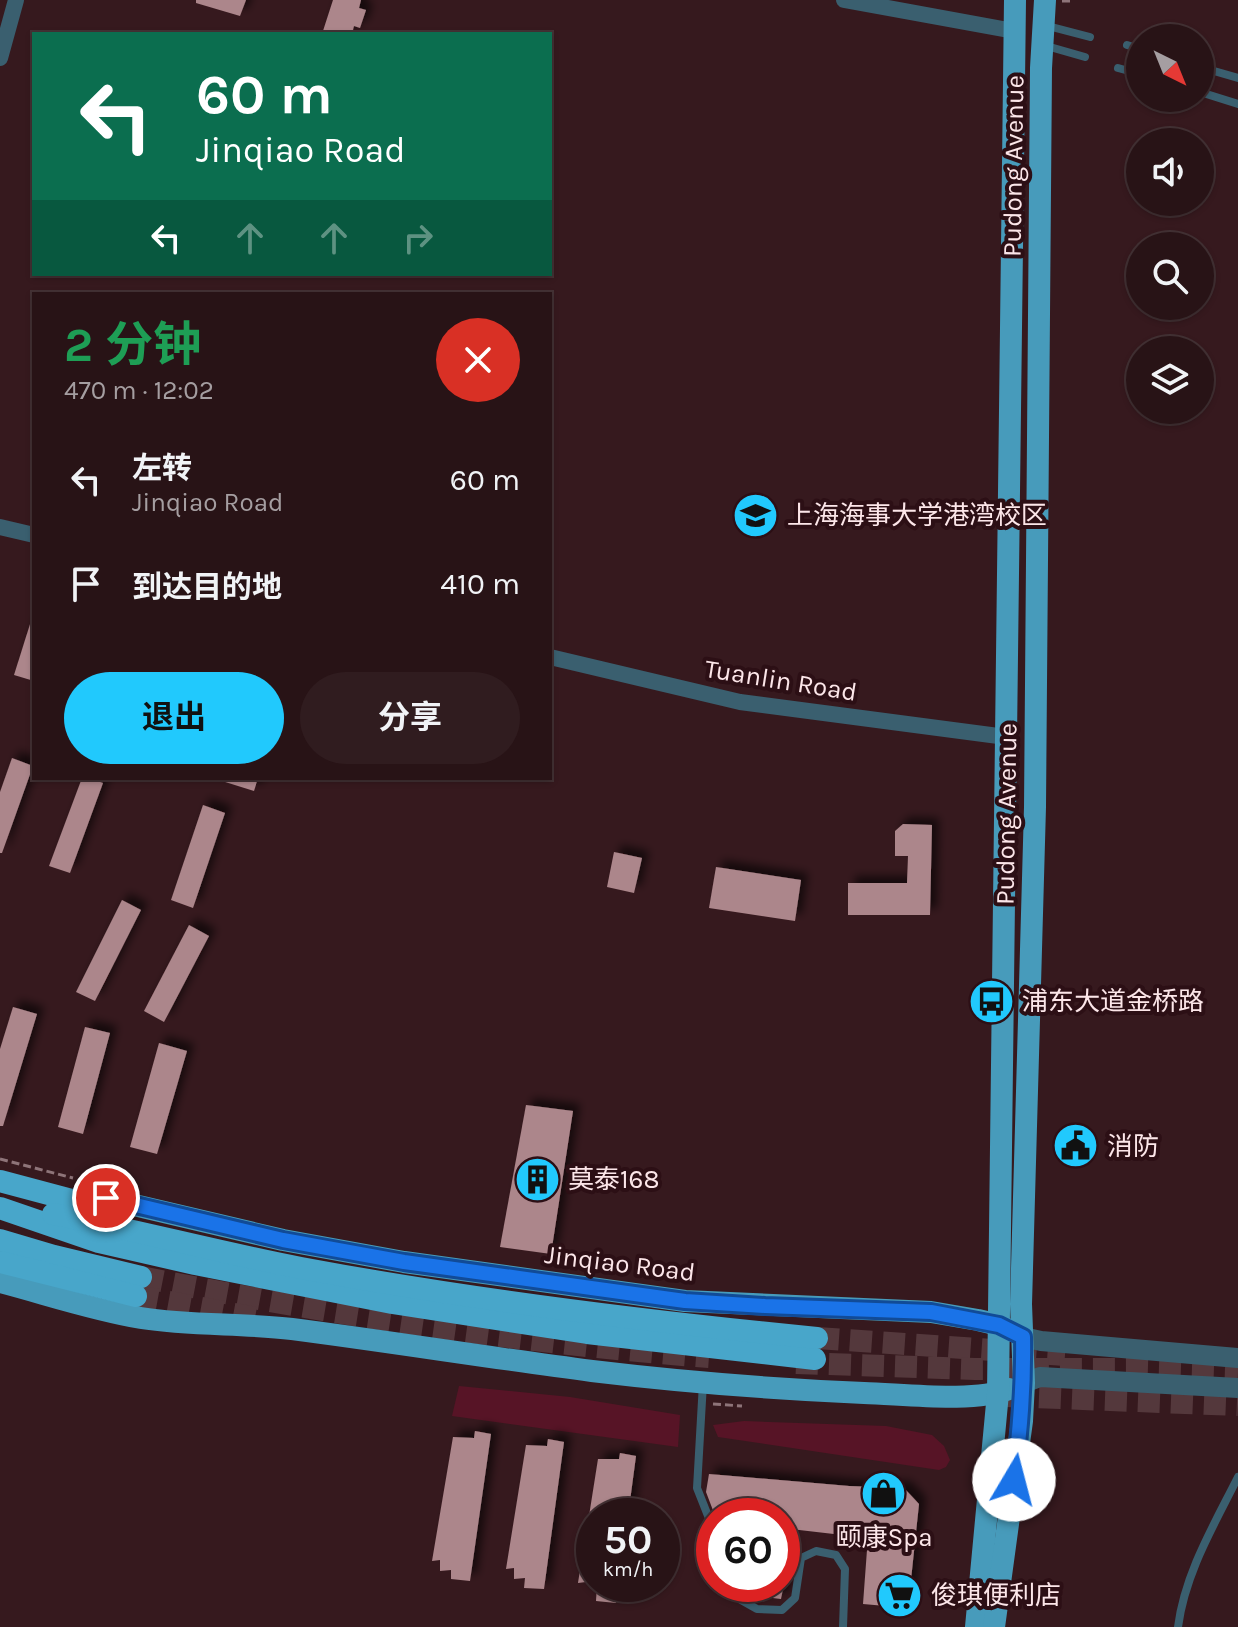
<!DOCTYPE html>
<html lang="zh">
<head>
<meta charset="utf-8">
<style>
  body { margin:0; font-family:Karla,"Noto Sans SC",sans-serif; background:#301c1f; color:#f1f3f6; height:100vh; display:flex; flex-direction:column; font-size:30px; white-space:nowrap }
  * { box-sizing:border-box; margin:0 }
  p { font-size:26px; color:#a59ea1 }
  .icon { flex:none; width:44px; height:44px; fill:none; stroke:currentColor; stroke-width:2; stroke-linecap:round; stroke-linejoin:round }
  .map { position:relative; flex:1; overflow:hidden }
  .side { position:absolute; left:32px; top:292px; width:520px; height:488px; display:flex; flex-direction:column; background:#281316; border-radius:0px; box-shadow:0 2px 6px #0004,0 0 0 2px #443235 }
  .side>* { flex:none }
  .guide { position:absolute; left:32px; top:32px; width:520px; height:244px; border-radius:0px; box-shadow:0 2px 6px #0004,0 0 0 2px #443235; background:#0b6e4f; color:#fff; overflow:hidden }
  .needle { width:52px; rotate:137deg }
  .tools { position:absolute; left:1126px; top:24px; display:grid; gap:16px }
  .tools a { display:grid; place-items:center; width:88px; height:88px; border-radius:50%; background:#281316; box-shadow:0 2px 6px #0004,0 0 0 2px #443235; font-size:40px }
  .speed { position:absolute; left:576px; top:1498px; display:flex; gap:16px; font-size:40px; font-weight:700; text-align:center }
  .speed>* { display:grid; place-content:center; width:104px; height:104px; border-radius:50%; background:#281316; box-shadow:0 2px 6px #0004,0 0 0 2px #443235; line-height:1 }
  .speed small { font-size:20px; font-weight:400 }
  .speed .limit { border:12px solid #d22; background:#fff; color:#111 }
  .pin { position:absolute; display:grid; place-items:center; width:68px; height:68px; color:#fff; margin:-34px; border:4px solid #fff; border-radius:50%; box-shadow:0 2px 8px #0007 }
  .me { position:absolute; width:88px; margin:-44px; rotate:8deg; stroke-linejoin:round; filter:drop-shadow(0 0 6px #0008) }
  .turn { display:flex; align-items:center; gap:28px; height:168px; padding:0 32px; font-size:36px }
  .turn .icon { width:104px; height:104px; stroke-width:2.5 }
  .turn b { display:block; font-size:56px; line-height:68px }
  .lanes { display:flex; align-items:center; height:76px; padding:0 32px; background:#0003; justify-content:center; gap:40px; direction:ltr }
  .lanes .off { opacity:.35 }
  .round { display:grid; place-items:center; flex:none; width:84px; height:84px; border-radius:42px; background:#301c1f }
  .headline { display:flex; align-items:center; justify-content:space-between; height:136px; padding:0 32px }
  h1 { font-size:48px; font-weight:700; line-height:60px; color:#1e9e55 }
  .primary-button { display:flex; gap:16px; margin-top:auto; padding:16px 32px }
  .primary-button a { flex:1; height:92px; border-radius:48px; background:#21c9fd; color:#111; font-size:32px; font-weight:700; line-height:92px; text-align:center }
  .primary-button a+a { background:#301c1f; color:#f1f3f6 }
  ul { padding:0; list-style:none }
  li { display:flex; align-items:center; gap:24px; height:104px; padding:0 32px }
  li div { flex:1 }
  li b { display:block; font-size:30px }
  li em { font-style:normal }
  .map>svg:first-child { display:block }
  .green { fill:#571426 }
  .building { fill:#ac868b; filter:url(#shadow) }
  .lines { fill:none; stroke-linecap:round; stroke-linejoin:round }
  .trunk-tunnel { stroke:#54383c; stroke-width:22; stroke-dasharray:22 11; stroke-linecap:butt }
  .path { stroke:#8e7479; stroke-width:3; stroke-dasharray:8 4; stroke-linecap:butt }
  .service { stroke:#3a5f6f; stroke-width:8 }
  .minor { stroke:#3a5f6f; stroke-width:16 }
  .tertiary { stroke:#3a5f6f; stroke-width:20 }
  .primary { stroke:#479bbb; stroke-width:22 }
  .trunk { stroke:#48a6ca; stroke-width:22 }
  .route-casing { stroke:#114b97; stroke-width:20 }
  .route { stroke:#1a73e8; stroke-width:14 }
  .labels { text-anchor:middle; stroke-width:8; stroke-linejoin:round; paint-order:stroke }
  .street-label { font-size:26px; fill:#fce6e9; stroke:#2c0f15 }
  .poi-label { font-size:26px; fill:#fce6e9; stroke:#2c0f15; text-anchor:start }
</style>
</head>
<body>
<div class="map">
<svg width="1238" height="1627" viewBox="0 0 1238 1627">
  <defs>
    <filter id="shadow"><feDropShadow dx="7" dy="-7" stdDeviation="4" flood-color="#0009"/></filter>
  </defs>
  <rect width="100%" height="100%" fill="#36191e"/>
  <g class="green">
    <polygon points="459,1386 570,1397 680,1415 678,1447 452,1416"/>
    <polygon points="744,1421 886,1426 932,1435 944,1446 950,1460 946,1467 939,1470 718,1437 713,1425"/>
  </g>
  <g class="building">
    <polygon points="196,0 246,0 240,16 196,3"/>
    <polygon points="333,0 361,0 359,8 366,10 360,28 354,26 352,34 322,34"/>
    <polygon points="31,621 34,621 34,681 14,675"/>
    <polygon points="12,758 33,766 2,853 0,853 0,792"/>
    <polygon points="82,778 89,778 103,783 70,873 49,866"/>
    <polygon points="222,778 258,778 254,791 222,781"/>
    <polygon points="203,805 225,813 193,908 171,900"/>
    <polygon points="903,824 932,825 930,915 848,915 848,883 907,883 908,856 895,856 895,831"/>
    <polygon points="614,852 642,858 634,893 607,887"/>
    <polygon points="716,867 801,880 795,921 709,908"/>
    <polygon points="122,900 141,910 95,1001 76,992"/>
    <polygon points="189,925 209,936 164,1022 144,1011"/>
    <polygon points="13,1007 37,1014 3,1126 0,1126 0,1049"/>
    <polygon points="85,1027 110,1033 83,1134 58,1127"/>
    <polygon points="159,1043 187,1051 157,1154 130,1147"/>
    <polygon points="526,1105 573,1111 551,1254 500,1247"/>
    <polygon points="475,1431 491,1434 470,1581 451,1579 451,1570 440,1571 440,1560 432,1561 453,1437 474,1438"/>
    <polygon points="548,1439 564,1442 544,1589 524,1588 525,1578 514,1579 514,1568 506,1569 526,1445 547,1446"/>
    <polygon points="620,1453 636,1456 628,1516 589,1516 598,1459 619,1459"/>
    <polygon points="709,1474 849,1486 904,1488 919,1504 908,1608 863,1604 867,1550 851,1536 782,1528 782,1516 736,1516 714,1513 706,1492"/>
    <polygon points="587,1525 594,1526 594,1581 578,1583"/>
    <polygon points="597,1584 618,1584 616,1603 596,1601"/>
    <polygon points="748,1584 784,1584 781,1599 747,1595"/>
  </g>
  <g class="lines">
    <g class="trunk-tunnel">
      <path d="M141 1277C329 1314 518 1343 709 1357"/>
      <polyline points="136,1296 257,1318"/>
      <polyline points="817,1338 1065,1355"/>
      <polyline points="796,1363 975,1369 1141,1369 1238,1372"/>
      <polyline points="1006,1396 1238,1405"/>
    </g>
    <g class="path">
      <polyline points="1062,1 1072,1"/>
      <polyline points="0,1159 73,1178"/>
      <polyline points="713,1404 742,1406"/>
    </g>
    <g class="service">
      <polyline points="1044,25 1090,37"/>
      <polyline points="1043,45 1085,57"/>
      <polyline points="1127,45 1140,49"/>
      <polyline points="1200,67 1238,78"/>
      <polyline points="1118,68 1140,74"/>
      <polyline points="1200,92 1238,104"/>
      <polyline points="703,1383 697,1488 714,1531"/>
      <polyline points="735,1584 741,1600 757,1609 782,1610 795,1598 801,1558 816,1551 836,1555 845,1569 843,1627"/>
      <path d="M1178 1627C1185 1573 1214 1525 1238 1477"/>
    </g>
    <g class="minor">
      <polyline points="844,0 1014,31"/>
      <polyline points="0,58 16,0"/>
      <polyline points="0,527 34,535"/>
      <polyline points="550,657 740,702 1006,737"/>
    </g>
    <g class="tertiary">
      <polyline points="1023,1337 1041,1341 1238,1358"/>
      <polyline points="1024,1383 1040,1377 1238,1388"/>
    </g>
    <g class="primary">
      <polyline points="83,1193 283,1240 404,1262 685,1301 931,1312 978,1320 999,1325 1011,1331"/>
      <path d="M0 1282C46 1294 93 1310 141 1318 191 1326 242 1323 292 1329 392 1342 492 1358 592 1371 683 1382 773 1389 864 1393 903 1394 974 1403 1009 1389"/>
      <polyline points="976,1627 998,1393 1015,0"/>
      <polyline points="994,1627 1022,1421 1024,1383 1021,1304 1035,807 1041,68 1045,0"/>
    </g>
    <g class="trunk">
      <polyline points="0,1181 120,1213"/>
      <polyline points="0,1208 99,1242 195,1264 392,1303 587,1333 815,1359"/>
      <path d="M53 1214C136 1230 218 1252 301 1268 472 1300 644 1321 817 1338"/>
      <polyline points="0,1240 54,1256 141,1277"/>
      <polyline points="0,1262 136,1296"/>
    </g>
  </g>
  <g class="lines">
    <defs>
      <path id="route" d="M106 1198 283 1240 404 1262 685 1301 765 1306 931 1312 999 1325 1023 1337C1024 1387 1020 1430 1014 1480"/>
    </defs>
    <use href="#route" class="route-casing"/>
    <use href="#route" class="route"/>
  </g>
  <defs>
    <symbol id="school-disc" viewBox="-11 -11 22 22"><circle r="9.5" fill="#21c9fd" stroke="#2c0f15"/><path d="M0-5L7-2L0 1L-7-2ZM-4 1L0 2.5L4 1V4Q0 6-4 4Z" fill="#111"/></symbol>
    <symbol id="bus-disc" viewBox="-11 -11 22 22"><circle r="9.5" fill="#21c9fd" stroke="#2c0f15"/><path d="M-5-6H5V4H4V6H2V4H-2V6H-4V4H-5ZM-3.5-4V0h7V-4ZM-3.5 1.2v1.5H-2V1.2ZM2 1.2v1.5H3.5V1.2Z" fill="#111"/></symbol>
    <symbol id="civic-disc" viewBox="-11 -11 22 22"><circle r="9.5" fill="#21c9fd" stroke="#2c0f15"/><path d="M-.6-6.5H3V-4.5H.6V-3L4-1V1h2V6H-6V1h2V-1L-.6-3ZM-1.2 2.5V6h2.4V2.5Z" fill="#111"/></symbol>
    <symbol id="building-disc" viewBox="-11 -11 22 22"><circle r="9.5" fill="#21c9fd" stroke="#2c0f15"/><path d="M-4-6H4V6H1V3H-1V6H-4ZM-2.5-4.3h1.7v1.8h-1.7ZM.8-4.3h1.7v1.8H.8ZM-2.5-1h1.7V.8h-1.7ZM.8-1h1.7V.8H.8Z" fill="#111"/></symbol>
    <symbol id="shop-disc" viewBox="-11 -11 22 22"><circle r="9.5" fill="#21c9fd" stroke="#2c0f15"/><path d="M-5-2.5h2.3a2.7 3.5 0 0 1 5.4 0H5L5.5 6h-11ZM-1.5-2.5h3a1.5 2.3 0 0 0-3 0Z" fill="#111"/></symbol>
    <symbol id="supermarket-disc" viewBox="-11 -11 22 22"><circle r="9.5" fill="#21c9fd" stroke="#2c0f15"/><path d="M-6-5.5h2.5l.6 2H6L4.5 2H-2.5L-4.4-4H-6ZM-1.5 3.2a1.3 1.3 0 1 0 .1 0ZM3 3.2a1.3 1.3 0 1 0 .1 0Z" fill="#111"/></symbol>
  </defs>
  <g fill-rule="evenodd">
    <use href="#school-disc" x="730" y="490" width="51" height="51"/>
    <use href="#bus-disc" x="966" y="976" width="51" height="51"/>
    <use href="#civic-disc" x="1050" y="1120" width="51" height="51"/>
    <use href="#building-disc" x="512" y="1154" width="51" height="51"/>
    <use href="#shop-disc" x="858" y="1468" width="51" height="51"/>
    <use href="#supermarket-disc" x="874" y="1570" width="51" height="51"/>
  </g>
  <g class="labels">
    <g class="street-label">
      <text transform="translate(1013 166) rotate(-89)" y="9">Pudong Avenue</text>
      <text transform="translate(781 680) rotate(9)" y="9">Tuanlin Road</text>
      <text transform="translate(1006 814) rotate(-89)" y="9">Pudong Avenue</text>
      <text transform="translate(620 1263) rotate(7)" y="9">Jinqiao Road</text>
    </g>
    <g class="poi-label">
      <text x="787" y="524">上海海事大学港湾校区</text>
      <text x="1022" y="1010">浦东大道金桥路</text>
      <text x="1107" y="1155">消防</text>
      <text x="568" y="1188">莫泰168</text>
      <text x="884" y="1546" text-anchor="middle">颐康Spa</text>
      <text x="931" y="1604">俊琪便利店</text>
    </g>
  </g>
</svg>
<div class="tools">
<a><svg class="needle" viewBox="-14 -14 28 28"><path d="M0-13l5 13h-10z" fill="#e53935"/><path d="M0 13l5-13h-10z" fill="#a59ea1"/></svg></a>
<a><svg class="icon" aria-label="sound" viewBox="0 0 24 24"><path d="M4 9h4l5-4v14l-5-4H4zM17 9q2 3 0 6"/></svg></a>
<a><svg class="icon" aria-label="search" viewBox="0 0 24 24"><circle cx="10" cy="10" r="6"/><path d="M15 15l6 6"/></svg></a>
<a><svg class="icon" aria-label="layers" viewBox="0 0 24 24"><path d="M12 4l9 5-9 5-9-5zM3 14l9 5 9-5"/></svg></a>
</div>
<div class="speed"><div>50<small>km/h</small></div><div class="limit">60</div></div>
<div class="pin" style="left:106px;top:1198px;background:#d93025"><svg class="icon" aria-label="arrive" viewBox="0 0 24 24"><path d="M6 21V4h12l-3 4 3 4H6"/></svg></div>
<svg class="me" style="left:1014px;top:1480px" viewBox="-20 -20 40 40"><circle r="19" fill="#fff"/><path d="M0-13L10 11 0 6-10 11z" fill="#1a73e8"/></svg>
<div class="guide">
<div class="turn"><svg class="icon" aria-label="left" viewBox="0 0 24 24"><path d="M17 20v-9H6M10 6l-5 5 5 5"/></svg><div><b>60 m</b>Jinqiao Road</div></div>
<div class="lanes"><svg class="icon" aria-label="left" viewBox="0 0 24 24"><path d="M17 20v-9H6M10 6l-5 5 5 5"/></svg><svg class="icon off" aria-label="ahead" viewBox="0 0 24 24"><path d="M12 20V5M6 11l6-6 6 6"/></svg><svg class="icon off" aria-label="ahead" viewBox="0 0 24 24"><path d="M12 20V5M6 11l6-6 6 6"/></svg><svg class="icon off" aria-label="right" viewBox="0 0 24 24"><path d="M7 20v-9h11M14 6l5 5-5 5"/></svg></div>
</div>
<section class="side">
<div class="headline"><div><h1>2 分钟</h1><p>470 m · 12:02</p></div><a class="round" style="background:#d93025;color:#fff"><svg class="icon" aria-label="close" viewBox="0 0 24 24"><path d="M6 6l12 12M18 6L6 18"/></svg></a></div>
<ul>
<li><svg class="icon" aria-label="left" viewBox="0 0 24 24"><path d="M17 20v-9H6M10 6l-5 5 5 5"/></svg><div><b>左转</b><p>Jinqiao Road</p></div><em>60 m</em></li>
<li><svg class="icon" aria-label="arrive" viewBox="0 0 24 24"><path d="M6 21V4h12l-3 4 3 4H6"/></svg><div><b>到达目的地</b></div><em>410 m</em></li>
</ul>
<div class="primary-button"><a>退出</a><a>分享</a></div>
</section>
</div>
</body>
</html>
